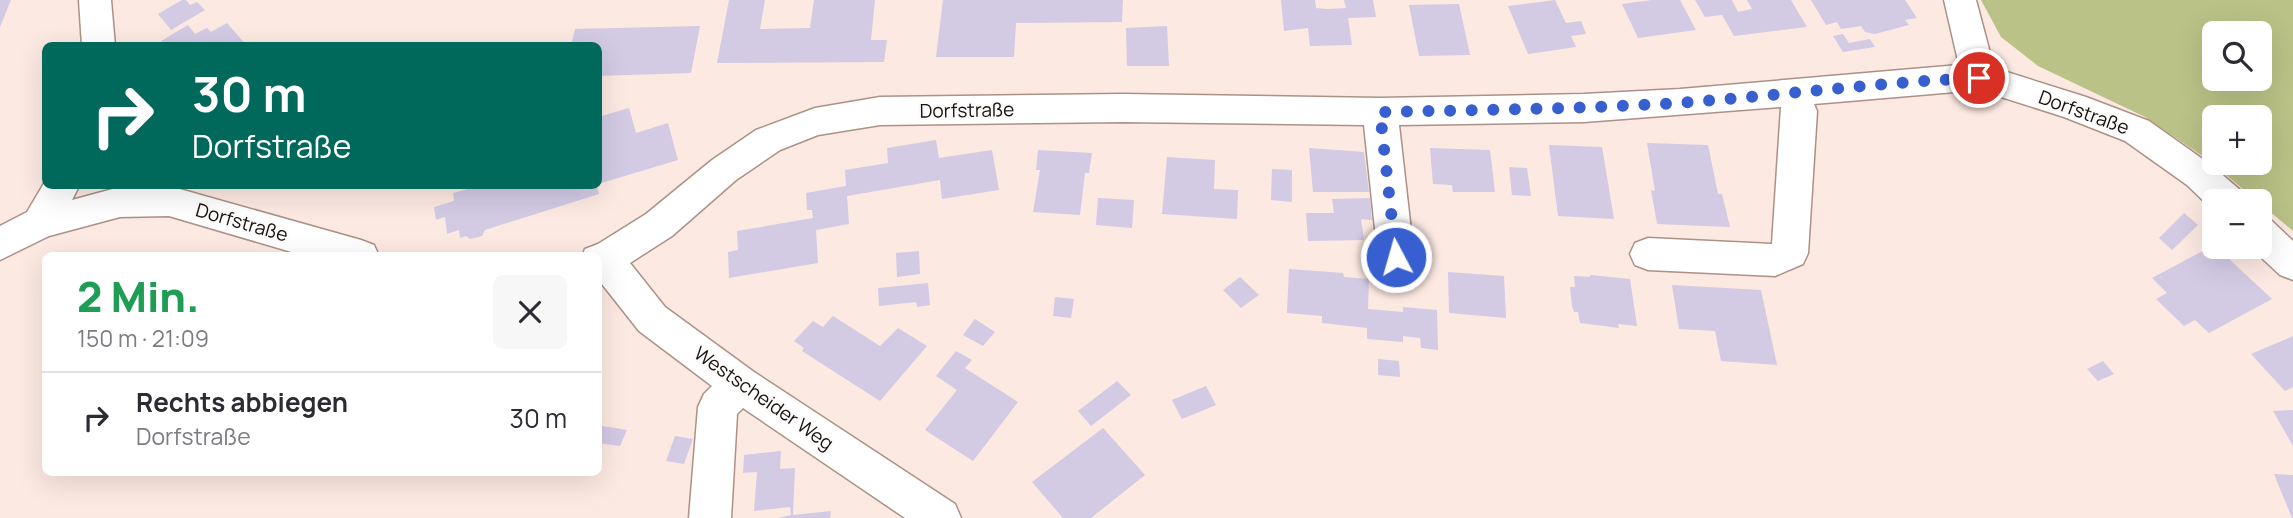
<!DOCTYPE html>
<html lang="de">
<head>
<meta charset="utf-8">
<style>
  body { margin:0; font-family:Manrope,sans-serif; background:#f7f7f7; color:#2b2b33; height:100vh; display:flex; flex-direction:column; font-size:26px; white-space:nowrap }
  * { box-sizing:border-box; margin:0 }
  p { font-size:23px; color:#7c7c81 }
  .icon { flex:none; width:38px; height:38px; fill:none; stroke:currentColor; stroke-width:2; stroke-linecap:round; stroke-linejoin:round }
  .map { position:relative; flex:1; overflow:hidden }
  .drawer { position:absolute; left:42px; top:252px; width:560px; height:224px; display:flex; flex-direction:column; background:#fff; border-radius:10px; box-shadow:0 7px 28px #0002 }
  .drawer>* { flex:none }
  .top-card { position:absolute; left:42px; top:42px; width:560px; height:147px; border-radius:10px; box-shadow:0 7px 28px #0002; background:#00695c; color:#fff; overflow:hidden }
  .buttons { position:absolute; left:2202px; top:21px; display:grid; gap:14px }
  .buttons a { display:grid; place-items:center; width:70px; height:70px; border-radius:10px; background:#fff; box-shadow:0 7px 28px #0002; font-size:35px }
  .pin { position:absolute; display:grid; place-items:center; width:60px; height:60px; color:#fff; margin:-30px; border:4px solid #fff; border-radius:50%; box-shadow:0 2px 7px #0007 }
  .me { position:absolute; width:77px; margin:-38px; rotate:354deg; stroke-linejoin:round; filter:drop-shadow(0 0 5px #0008) }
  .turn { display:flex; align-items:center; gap:24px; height:147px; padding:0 35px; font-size:32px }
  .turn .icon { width:91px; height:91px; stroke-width:2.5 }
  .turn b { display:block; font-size:49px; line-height:60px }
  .round { display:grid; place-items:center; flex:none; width:74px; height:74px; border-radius:10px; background:#f7f7f7 }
  .head { display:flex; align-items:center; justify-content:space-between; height:119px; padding:0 35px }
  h1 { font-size:42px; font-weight:800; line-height:52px; color:#1e9e55 }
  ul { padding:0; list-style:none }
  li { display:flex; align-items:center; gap:21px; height:91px; padding:0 35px; border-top:2px solid #e1e1e2 }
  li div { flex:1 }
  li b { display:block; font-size:26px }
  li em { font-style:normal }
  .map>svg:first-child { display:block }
  .green { fill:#bac287; fill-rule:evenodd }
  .building { fill:#d3cae4 }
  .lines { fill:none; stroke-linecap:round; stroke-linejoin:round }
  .minor-casing { stroke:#ac9186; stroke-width:3 }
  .minor { fill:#fff; fill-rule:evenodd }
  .route { stroke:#375fd0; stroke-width:12; stroke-dasharray:0 21.6 }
  .labels { text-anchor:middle; stroke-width:5; stroke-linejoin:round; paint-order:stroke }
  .street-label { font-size:19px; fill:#1a110d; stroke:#fbfbfb }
</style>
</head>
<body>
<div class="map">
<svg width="2293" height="518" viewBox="0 0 2293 518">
  <rect width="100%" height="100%" fill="#fce9e2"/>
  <path class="green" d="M1981 0H2293V231L2207 159 2145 117 2038 66 2001 37ZM2214 33H2259V79H2214ZM2214 117H2259V163H2214Z"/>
  <g class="building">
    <polygon points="0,0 11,0 0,27"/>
    <polygon points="182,0 186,0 190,5 197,2 205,10 171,30 158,14"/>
    <polygon points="729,0 765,0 760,29 810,28 814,0 875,0 871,40 887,40 884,62 717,63"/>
    <polygon points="943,0 1123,0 1122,22 1016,23 1014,57 936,57"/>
    <polygon points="1281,0 1315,0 1316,8 1327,9 1346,8 1344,0 1373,0 1376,17 1348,18 1352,45 1310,46 1308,28 1284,31"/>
    <polygon points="1555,0 1566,23 1581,21 1586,34 1571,36 1576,47 1528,54 1508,6"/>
    <polygon points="1652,0 1680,0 1696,30 1638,38 1622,4"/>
    <polygon points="1695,0 1732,0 1738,12 1752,9 1747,0 1791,0 1807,27 1734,36 1722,15 1705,17"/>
    <polygon points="1811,0 1905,0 1917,18 1905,20 1909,25 1875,34 1865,32 1861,26 1841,29 1837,22 1826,25"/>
    <polygon points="1459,4 1470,55 1419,56 1409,5"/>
    <polygon points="227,23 247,46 165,46 161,41 188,25 195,34 207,28 211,32"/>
    <polygon points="700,26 691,73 598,76 598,46 571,46 575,29"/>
    <polygon points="1167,26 1169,66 1127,66 1126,28"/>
    <polygon points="1843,34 1849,43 1870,39 1875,47 1843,52 1833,36"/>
    <polygon points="629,108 636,133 668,123 678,160 598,184 598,117"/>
    <polygon points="936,140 939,158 992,150 999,190 942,199 940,180 847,196 849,224 816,230 818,263 729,278 728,252 738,250 737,231 813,218 812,210 807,210 806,193 846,186 845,170 888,163 887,148"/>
    <polygon points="1647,143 1708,145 1718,194 1722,194 1730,227 1657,224 1651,190 1655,191"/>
    <polygon points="1549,145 1602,147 1614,219 1558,216"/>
    <polygon points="1309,148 1364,152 1369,192 1313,192"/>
    <polygon points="1430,148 1490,150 1495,192 1453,192 1452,185 1433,184"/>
    <polygon points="1038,150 1092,153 1089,173 1085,173 1080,215 1033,212 1040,170 1036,170"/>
    <polygon points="1167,157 1215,160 1214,189 1238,190 1237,219 1162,214"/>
    <polygon points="1509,167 1527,168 1531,196 1512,195"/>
    <polygon points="1272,169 1292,170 1292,202 1271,200"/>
    <polygon points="478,186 597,186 599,194 485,230 482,236 470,239 466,236 460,238 459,230 447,234 445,217 436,220 434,207 454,201 453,193"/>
    <polygon points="1098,198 1134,200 1132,228 1096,225"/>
    <polygon points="1370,198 1372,220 1361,219 1364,240 1308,241 1306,213 1334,213 1332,199"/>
    <polygon points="2184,213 2198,225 2172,250 2159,238"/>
    <polygon points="2214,245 2272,299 2209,333 2195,320 2184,326 2156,299 2167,293 2152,278"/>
    <polygon points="919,251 920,274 897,277 896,253"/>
    <polygon points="1289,269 1343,273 1344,277 1369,279 1368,309 1403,312 1403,307 1437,310 1438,350 1421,348 1420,338 1403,336 1403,342 1367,339 1367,328 1322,323 1322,316 1287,313"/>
    <polygon points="1448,272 1504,276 1506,318 1449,313"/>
    <polygon points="1590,275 1630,279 1637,326 1618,324 1619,328 1580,323 1578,312 1574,312 1572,306 1570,287 1575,287 1574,276 1590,277"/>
    <polygon points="1240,277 1259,295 1241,308 1223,290"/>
    <polygon points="928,283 930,305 917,307 916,302 879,306 878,288"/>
    <polygon points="1672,285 1761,290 1777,365 1721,361 1715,331 1679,329"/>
    <polygon points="1055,297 1074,299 1071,318 1053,316"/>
    <polygon points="833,316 880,346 898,328 927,346 880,401 802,351 804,348 794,341 813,321 823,327"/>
    <polygon points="975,319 995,332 983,346 963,335"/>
    <polygon points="2293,336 2293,387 2285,391 2251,354"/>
    <polygon points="956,351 972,360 965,368 1018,402 973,461 925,430 957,390 936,376"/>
    <polygon points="1378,359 1399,361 1400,377 1378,375"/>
    <polygon points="2103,361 2114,374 2098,381 2087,369"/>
    <polygon points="1117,381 1131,395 1091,426 1078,411"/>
    <polygon points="1206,386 1216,405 1182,419 1172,400"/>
    <polygon points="2293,410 2293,446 2273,411"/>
    <polygon points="602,426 627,430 620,446 598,443"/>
    <polygon points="1103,428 1145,475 1091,518 1063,518 1032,482"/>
    <polygon points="675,436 693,439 684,464 666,461"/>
    <polygon points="781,451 780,469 795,468 793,515 831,511 830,518 778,518 791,515 790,507 754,511 757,472 743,473 744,455"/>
    <polygon points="2274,474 2293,475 2293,518 2292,518"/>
  </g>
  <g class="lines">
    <defs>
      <g id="minor">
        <polygon points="79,0 111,0 115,46 82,46"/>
        <polygon points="1944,0 1976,0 1994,68 2086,97 2149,121 2211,165 2240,190 2245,201 2214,201 2214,211 2187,185 2125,141 2064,117 1979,90 1814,104 1817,111 1808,253 1803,264 1775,276 1648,270 1635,265 1630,254 1635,243 1648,238 1772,244 1781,107 1584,122 1399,125 1414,257 1409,268 1396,273 1383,268 1378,257 1364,125 1123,122 880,125 818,135 780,150 736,180 672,236 630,263 665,307 754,372 955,504 961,518 905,518 743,408 737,414 731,518 689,518 698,407 704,394 712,386 639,331 598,279 598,256 582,256 585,249 598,244 646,214 712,160 756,130 815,108 880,97 1123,94 1380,98 1584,94 1680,89 1959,65"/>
        <polygon points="46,180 46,186 79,186 72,200 120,187 169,186 361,240 374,245 379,256 305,256 169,216 120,217 49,236 0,260 0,226 27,212"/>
        <polygon points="2259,217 2272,221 2293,241 2293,280 2280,275 2250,247 2259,247"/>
      </g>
    </defs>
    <use href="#minor" class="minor-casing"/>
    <use href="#minor" class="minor"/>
  </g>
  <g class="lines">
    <path class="route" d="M1396 257 1380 112C1479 110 1578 109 1677 103 1778 96 1878 82 1979 78"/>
  </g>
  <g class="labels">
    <g class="street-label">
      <text transform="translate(967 110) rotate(-1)" y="7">Dorfstraße</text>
      <text transform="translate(2084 112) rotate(20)" y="7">Dorfstraße</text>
      <text transform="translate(242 222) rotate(16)" y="7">Dorfstraße</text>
      <text transform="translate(764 398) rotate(35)" y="7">Westscheider Weg</text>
    </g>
  </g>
</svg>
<div class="buttons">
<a><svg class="icon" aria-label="search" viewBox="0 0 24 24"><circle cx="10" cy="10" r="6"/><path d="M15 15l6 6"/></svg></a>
<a>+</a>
<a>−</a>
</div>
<div class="pin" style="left:1979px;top:78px;background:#d93025"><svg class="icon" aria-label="arrive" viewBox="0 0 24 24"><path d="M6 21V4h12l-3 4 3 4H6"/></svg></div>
<svg class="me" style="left:1396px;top:257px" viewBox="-20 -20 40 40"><circle r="17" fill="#375fd0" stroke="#fff" stroke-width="3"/><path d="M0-11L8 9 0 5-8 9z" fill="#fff"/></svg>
<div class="top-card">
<div class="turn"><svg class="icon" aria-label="right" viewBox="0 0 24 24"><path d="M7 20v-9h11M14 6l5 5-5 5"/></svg><div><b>30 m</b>Dorfstraße</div></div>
</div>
<section class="drawer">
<div class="head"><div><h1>2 Min.</h1><p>150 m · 21:09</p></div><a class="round"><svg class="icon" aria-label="close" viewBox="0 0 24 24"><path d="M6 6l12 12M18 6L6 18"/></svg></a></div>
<ul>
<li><svg class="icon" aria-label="right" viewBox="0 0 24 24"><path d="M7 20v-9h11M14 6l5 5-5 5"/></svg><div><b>Rechts abbiegen</b><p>Dorfstraße</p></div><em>30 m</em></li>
</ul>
</section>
</div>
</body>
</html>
